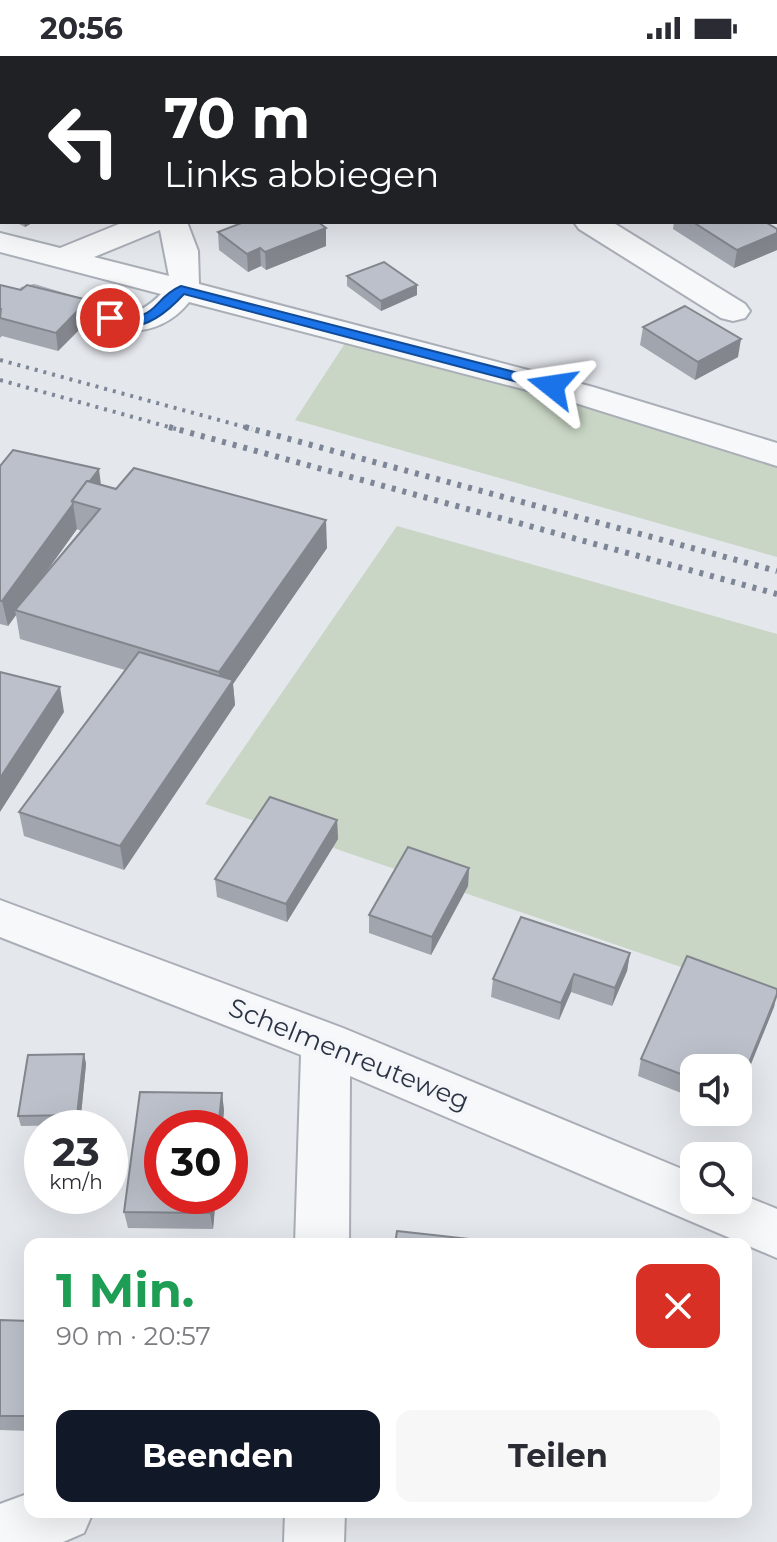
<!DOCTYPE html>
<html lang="de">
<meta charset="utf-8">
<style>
:root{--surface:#fff;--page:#f7f7f7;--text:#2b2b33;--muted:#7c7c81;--accent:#111827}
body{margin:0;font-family:Montserrat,sans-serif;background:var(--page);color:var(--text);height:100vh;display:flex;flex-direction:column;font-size:30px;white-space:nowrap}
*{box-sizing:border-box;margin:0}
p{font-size:26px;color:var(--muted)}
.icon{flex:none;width:44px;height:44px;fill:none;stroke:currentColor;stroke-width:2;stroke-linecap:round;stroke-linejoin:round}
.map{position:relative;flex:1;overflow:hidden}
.details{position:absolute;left:24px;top:1182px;width:728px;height:280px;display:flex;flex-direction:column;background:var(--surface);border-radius:16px;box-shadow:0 8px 32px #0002}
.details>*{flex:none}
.guide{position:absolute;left:0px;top:0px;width:778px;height:168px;box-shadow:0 8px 32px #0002;background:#202124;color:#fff;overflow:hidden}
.buttons{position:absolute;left:680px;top:998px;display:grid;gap:16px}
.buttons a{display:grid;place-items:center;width:72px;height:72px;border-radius:16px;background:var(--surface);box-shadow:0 8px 32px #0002;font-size:40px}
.speed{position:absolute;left:24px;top:1054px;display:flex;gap:16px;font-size:40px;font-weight:700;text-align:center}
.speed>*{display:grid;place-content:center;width:104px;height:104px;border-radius:50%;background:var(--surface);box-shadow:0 8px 32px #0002;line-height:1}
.speed small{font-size:20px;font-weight:400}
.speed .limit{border:12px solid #d22;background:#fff;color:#111}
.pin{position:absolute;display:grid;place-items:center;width:68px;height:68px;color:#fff;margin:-34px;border:4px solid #fff;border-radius:50%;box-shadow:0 2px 8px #0007}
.me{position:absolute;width:88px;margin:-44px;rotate:285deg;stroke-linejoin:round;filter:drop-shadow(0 0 6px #0008)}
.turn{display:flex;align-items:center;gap:28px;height:168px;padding:0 32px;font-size:36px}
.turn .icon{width:104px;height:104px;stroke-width:2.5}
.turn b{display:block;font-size:56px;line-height:68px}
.round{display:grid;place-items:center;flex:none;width:84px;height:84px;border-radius:16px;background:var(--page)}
.head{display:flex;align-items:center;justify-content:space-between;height:136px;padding:0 32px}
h1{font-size:48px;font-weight:700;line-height:60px;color:#1e9e55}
.action{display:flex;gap:16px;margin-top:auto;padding:16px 32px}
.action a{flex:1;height:92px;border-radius:16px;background:var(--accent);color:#fff;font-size:32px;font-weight:700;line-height:92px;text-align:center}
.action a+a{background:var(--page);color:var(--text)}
.status{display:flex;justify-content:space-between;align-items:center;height:56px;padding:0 40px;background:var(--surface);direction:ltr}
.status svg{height:22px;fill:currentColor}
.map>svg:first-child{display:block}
</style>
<div class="status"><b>20:56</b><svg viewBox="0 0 49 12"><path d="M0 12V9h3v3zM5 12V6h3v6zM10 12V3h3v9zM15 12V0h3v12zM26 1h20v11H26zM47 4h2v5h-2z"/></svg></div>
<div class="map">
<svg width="777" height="1486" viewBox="0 0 777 1486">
<rect width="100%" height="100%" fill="#e4e7ec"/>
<g fill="#c9d6c5">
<path d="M351 278 777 408V501L295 364Z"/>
<path d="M397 470 777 578V944L205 748Z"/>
</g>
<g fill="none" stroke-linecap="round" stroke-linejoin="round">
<defs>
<g id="minor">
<path d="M87 0H115L116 2H88Z"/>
<path d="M388 0H416L417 2H389Z"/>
<path d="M674 0H703L705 2H676Z"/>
<path d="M776 47 777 48V66L776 65Z"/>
<path d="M124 166H187L198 195 199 228 593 331 777 387V410L569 345 189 246C145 301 77 264 22 247L18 240 22 233 34 230 121 256C138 258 149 250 161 238L0 196V177L60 192ZM160 174 169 220 94 201Z"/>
<path d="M574 166H612L745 248 750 255 745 262 733 265 721 262 579 173Z"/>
<path d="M0 844 343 972 694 1118V1144H738V1137L777 1153V1202L350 1020 349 1188H295L301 999 0 881Z"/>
<path d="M30 1437V1456H93L84 1477 63 1486H0V1448Z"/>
<path d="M285 1456H345L344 1486H284Z"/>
</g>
</defs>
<use href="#minor" stroke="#a9aeb7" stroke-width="4"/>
<use href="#minor" fill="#f7f8fa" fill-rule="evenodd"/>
<g stroke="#7d8696" stroke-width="4" stroke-dasharray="3 6" stroke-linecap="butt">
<path d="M0 304 252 373"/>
<path d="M0 324 176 373"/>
</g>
<g stroke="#7d8696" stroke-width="6" stroke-dasharray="4 7" stroke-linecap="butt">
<path d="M169 371 777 538"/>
<path d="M245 371 777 515"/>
</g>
</g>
<g fill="#a1a5ae" fill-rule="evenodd">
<path d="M298 0H355L356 2H298Z"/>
<rect x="443" y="0" width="66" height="2"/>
<path d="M2 111V159L0 149V112Z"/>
<path d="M15 166H34L25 171Z"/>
<path d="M674 166H765L777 173V194L734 212 673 173Z"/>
<path d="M218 176 326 190 266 214 261 210 248 216 219 194Z"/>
<path d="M347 220 417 229V239L381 255 347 230Z"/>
<path d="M0 229 91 262 58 295 2 280 0 282Z"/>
<path d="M643 271 738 301 695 324 640 289Z"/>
<path d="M0 410 101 428 327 492 233 628 235 649 124 814 24 780 19 756 125 614 20 583 16 559 8 570 0 568ZM77 473 81 475 42 522Z"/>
<path d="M337 764 338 783 287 866 217 841 215 823Z"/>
<path d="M469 812 468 830 431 899 369 877V859Z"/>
<path d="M630 897 627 915 612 950 571 936 559 964 491 941 493 923Z"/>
<path d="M777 938 774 951 738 1040V1012H694V1042L638 1020 641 1003Z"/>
<path d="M84 998 86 1008 80 1069 21 1070 18 1060Z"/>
<path d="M140 1036 222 1037 224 1055 222 1072H162V1140H216L213 1173 128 1172 124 1156Z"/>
<path d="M0 1264 30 1265V1375L0 1374Z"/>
</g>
<g fill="#83868d">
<path d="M157 0H215L201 2H157Z"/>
<path d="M24 166H34L25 171Z"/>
<path d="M326 172V190L266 214 265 196Z"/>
<path d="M777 177V194L734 212 737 194Z"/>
<path d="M260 192 261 210 248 216 247 198Z"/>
<path d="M417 229V239L381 255V245Z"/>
<path d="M88 244 91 262 58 295 56 277Z"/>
<path d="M741 283 738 301 695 324 698 306Z"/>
<path d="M99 413 102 437 75 446Z"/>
<path d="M73 448 77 473 18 555 15 554 16 559 8 570 2 545Z"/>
<path d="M326 464 327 492 233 628 235 649 124 814 120 790 222 640 219 616Z"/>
<path d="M60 631 64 656 0 756V722Z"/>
<path d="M337 764 338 783 287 866 286 848Z"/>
<path d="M469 812 468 830 431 899 432 881Z"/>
<path d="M630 897 627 915 612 950 615 932Z"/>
<path d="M574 918 571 936 559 964 561 947Z"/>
<path d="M777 938 774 951 738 1040V1034Z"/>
<path d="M84 998 86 1008 80 1069 77 1059Z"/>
<path d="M222 1037 224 1055 222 1072H218Z"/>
<path d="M212 1140H216L213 1173 210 1157Z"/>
</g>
<g fill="#bbc0ca" stroke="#83868d" stroke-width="2">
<path d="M32 0H36L37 2H19Z"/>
<path d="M316 0H355L356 2H317Z"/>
<path d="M450 0H504L505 2H451Z"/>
<path d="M777 81V111H776V82Z"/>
<path d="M2 111V133L0 132V112Z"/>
<path d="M244 166H318L326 172 265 196 260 192 247 198 218 176Z"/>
<path d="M693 166H765L777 173V177L737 194Z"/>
<path d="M384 206 417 229 381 245 347 220Z"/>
<path d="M0 229 21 234 27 229 88 244 56 277 0 262 1 253H0Z"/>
<path d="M685 250 741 283 698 306 643 271Z"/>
<path d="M13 394 99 413 90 425H87L72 445 73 448 2 545H0V410Z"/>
<path d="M134 412 326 464 219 616 15 554 100 453 72 445 87 425 116 433Z"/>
<path d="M139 596 233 624 120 790 19 756Z"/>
<path d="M0 616 60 631 0 722Z"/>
<path d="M270 741 337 764 286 848 215 823Z"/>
<path d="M408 791 469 812 432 881 369 859Z"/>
<path d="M521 861 630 897 615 932 574 918 561 947 493 923Z"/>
<path d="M687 900 777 933V938L738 1034V1012H694V1023L641 1003Z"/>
<path d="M84 998 77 1059 18 1060 28 999Z"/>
<path d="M140 1036 222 1037 218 1072H162V1140H212L210 1157 124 1156Z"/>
<path d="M397 1175 515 1188H395Z"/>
<path d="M0 1264 30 1265V1360H0Z"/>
</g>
<path fill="#1a73e8" stroke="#114b97" stroke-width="2" d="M181 230 557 327 559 330 552 335 184 238C163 261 133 283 104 262L110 257C160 269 149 244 181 230Z"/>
<g text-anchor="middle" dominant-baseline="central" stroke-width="8" stroke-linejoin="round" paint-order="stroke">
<g font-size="26" fill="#2b3445" stroke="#f4f6f9">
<text transform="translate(349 998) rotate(22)">Schelmenreuteweg</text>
</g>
</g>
</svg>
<div class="buttons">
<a><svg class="icon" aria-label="sound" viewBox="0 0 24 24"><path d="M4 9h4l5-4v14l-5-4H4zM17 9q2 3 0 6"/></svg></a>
<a><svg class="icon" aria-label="search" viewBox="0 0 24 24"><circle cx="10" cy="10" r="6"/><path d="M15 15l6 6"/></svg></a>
</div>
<div class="speed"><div>23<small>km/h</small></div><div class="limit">30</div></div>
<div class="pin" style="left:110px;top:262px;background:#d93025"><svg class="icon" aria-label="arrive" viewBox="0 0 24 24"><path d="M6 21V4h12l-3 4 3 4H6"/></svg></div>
<svg class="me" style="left:552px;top:330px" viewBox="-20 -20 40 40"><path d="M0-17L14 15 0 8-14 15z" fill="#1a73e8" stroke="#fff" stroke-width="4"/></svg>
<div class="guide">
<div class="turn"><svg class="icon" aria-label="left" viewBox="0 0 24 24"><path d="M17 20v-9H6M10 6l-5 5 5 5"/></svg><div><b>70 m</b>Links abbiegen</div></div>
</div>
<section class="details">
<div class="head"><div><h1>1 Min.</h1><p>90 m · 20:57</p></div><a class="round" style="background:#d93025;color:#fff"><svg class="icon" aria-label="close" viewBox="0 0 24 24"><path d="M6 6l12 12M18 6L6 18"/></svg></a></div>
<div class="action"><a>Beenden</a><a>Teilen</a></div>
</section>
</div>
